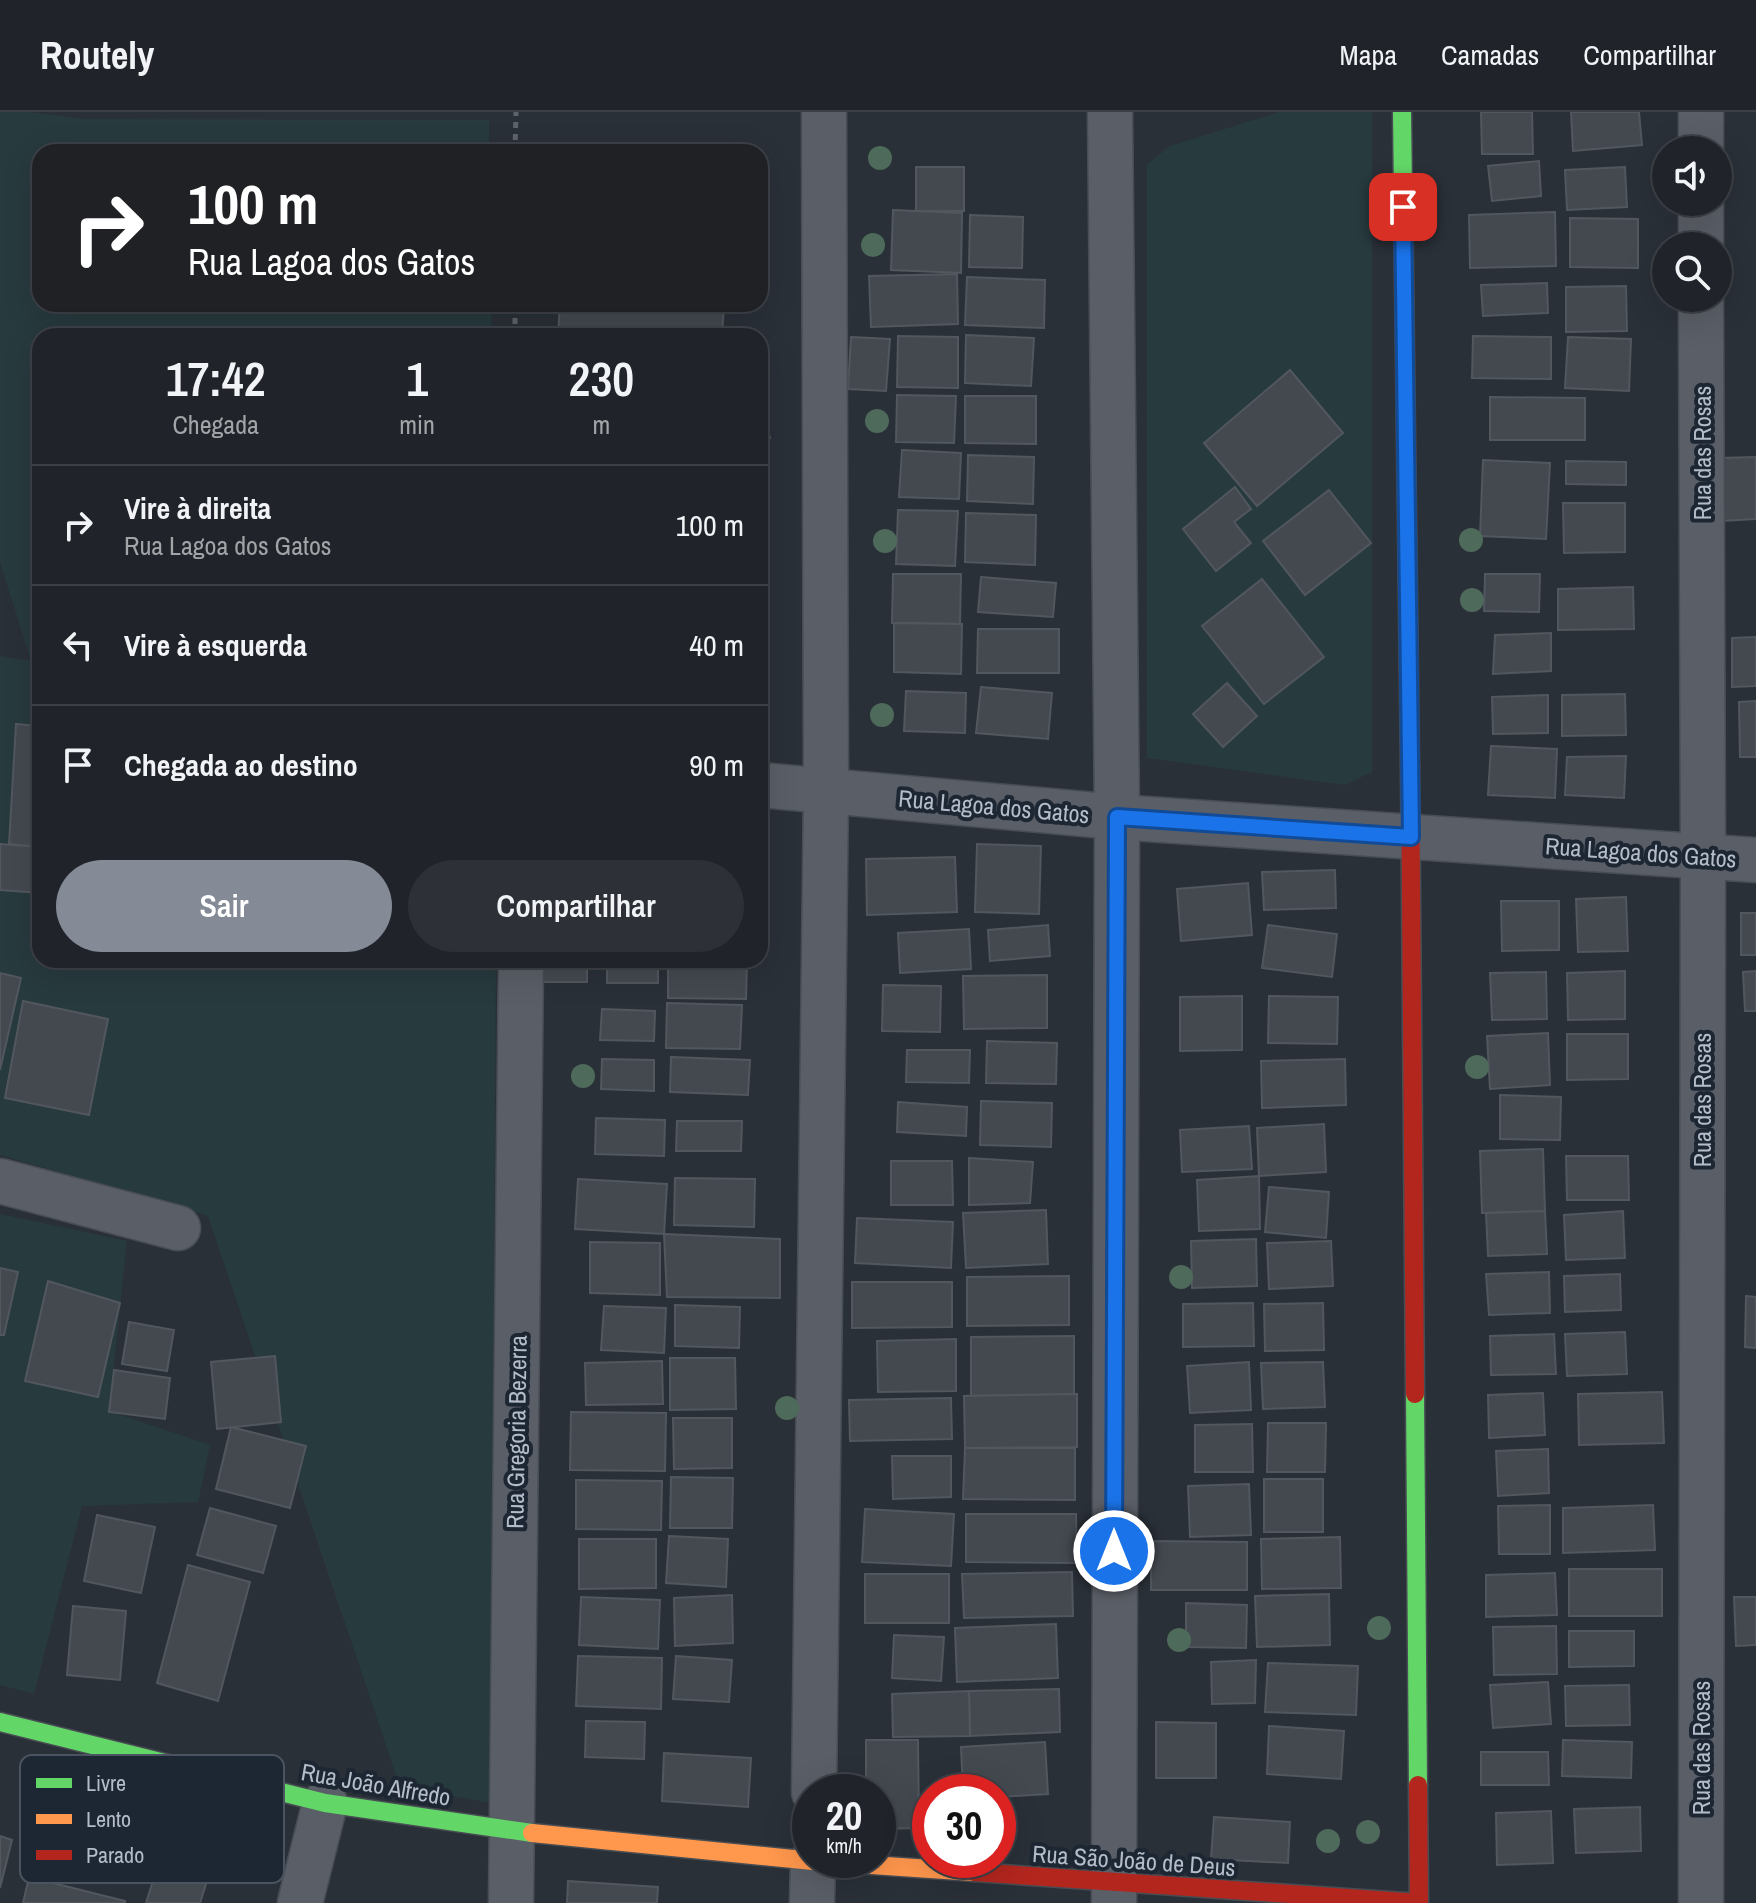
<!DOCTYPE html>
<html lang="pt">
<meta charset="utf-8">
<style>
:root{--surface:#20242a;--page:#2d3036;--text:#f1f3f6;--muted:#a2a4a8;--line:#3d4147;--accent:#848b96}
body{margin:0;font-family:"Archivo Narrow",sans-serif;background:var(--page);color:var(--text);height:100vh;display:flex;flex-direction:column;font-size:30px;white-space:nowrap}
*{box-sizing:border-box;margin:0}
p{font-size:26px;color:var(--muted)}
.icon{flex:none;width:44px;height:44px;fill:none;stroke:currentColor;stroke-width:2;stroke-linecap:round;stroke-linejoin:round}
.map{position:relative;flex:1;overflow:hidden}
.sheet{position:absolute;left:32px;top:216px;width:736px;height:640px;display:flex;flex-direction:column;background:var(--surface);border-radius:24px;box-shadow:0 8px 32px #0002,0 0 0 2px var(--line)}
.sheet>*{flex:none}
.top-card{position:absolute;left:32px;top:32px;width:736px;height:168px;border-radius:24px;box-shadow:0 8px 32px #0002,0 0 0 2px var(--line);background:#202124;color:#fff;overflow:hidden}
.controls{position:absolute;left:1652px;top:24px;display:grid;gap:16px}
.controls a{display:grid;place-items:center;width:80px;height:80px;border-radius:50%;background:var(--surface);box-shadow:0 8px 32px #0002,0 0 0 2px var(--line);font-size:40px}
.speed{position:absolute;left:792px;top:1662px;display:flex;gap:16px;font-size:40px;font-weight:700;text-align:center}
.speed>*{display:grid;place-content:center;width:104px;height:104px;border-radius:50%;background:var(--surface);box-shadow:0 8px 32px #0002,0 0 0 2px var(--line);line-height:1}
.speed small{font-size:20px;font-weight:400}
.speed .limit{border:12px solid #d22;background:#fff;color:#111}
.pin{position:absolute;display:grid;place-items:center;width:68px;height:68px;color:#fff;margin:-34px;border-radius:16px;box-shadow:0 4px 12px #0006}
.me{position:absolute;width:88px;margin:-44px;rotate:0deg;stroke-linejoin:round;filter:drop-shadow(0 0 6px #0008)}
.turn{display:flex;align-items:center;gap:28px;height:168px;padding:0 24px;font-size:36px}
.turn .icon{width:104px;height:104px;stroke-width:2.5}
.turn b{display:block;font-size:56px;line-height:68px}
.eta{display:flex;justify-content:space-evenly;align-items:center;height:136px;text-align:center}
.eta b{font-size:48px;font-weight:600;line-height:56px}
.button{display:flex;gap:16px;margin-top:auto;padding:16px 24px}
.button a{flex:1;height:92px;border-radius:48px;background:var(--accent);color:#fff;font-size:32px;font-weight:600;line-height:92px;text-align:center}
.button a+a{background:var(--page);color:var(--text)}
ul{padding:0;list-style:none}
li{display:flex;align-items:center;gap:24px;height:120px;padding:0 24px;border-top:2px solid var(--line)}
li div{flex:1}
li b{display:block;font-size:30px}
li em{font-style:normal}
header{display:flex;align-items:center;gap:48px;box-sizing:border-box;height:112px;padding:0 40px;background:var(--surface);border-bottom:2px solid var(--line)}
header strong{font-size:38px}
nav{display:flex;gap:44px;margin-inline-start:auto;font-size:28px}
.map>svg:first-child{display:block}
</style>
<header>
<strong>Routely</strong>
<nav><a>Mapa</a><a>Camadas</a><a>Compartilhar</a></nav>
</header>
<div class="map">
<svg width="1756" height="1791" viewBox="0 0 1756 1791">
<rect width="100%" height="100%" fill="#2a3038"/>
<g fill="#273a3e">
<path d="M0 0H29L83 7 489 8V40H40V192H491L492 224H40V848H496L491 1691 400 1675 208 1104 0 1043V544L31 549 0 450Z"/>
<path d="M1279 0H1372V660L1345 673 1147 646V52L1170 34Z"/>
<path d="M0 1102 127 1129 109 1299 210 1333 198 1390 82 1394 34 1582 0 1573Z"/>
</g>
<g fill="#444950" stroke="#52575f" stroke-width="2">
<path d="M1481 0H1532L1533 42H1482Z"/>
<path d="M1571 0H1639L1642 33 1573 39Z"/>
<path d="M1539 49 1541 84 1492 89 1488 54Z"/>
<rect x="916" y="55" width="48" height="44"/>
<path d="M1625 55 1627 95 1567 98 1565 58Z"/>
<path d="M893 98 962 101 961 161 891 158Z"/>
<path d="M1555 100 1556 154 1470 156 1469 103Z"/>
<path d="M970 103 1023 105 1022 156 969 155Z"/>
<path d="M1570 106 1638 107V156L1570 155Z"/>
<path d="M957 162 958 212 871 215 869 164Z"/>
<path d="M967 165 1045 168 1044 216 965 213Z"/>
<path d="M1547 171 1548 201 1483 204 1481 173Z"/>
<path d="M1626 174 1627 219 1566 220V175Z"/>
<path d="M560 192H724L722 224H558Z"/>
<path d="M966 223 1034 226 1031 274 965 271Z"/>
<path d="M898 224 958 225V276L897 275Z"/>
<path d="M1473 224 1551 225V267L1472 266Z"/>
<path d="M851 225 890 227 886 279 848 277Z"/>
<path d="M1568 225 1631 227 1629 279 1565 276Z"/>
<path d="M1290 258 1343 321 1257 394 1204 331Z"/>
<path d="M897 283 956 284 954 331 896 330Z"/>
<path d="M965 284H1036V332L965 331Z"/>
<path d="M1490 285 1585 286V328H1490Z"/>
<path d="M760 299H762L770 326 760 329Z"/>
<path d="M902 338 961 341 959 387 899 385Z"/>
<path d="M968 343 1034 345 1033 392 967 389Z"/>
<path d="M1756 345V407L1722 409 1719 346Z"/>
<path d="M1483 348 1550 351 1546 427 1480 424Z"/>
<path d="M1566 349 1626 350V373L1566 372Z"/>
<path d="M1235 375 1251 397 1234 410 1251 431 1216 459 1183 417Z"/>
<path d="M1329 378 1371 431 1305 483 1263 429Z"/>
<path d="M1563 391H1625V440L1564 441Z"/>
<path d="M898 398 958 399 955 454 896 452Z"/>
<path d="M966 401 1036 403 1035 453 965 450Z"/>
<path d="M893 462H961L960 512 892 511Z"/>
<path d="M1485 462H1540L1539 500 1484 499Z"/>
<path d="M981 465 1056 471 1053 505 978 500Z"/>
<path d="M1262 467 1324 545 1264 592 1202 514Z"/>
<path d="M1633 475 1634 517 1558 518V477Z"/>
<path d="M894 511 962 512 961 562 894 560Z"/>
<path d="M978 517H1059V561H977Z"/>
<path d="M1551 521V559L1493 562 1495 523Z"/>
<path d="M1756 525V574L1732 575V526Z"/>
<path d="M1227 571 1257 604 1223 635 1193 602Z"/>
<path d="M981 575 1052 581 1048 627 976 621Z"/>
<path d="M906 579 966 581 965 621 904 619Z"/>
<path d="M1625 582 1626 623 1562 624V583Z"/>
<path d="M1548 583V621L1493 622 1492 585Z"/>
<path d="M1756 589V645H1740L1739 590Z"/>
<path d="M16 612 40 614V735L9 732Z"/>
<path d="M1491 634 1557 637 1555 686 1488 683Z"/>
<path d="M1626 644 1624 686 1565 683 1567 645Z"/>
<path d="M0 732 40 735 39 781 0 778Z"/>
<path d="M977 732 1041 734 1039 802 975 800Z"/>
<path d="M955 745 957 800 867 803 866 747Z"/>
<path d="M1335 758 1336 796 1264 798 1262 760Z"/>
<path d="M1248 771 1252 823 1181 829 1177 777Z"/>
<path d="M1626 785 1628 839 1578 840 1576 787Z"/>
<path d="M1501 789H1559V838L1502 839Z"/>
<rect x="1741" y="801" width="15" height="42"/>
<path d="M1048 813 1050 844 990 849 988 818Z"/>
<path d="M1268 813 1337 822 1332 865 1262 856Z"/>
<path d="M969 817 971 857 900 861 898 821Z"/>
<path d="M540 848H587V870H539Z"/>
<rect x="607" y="848" width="51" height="23"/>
<path d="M668 848H747L746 887 668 886Z"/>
<path d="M1625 859V907L1568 908 1567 861Z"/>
<path d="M1756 859V899H1745L1743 860Z"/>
<path d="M1546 860 1547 907 1492 908 1490 861Z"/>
<path d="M0 861 21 866 0 958Z"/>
<path d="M1047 863V916L964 917 963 864Z"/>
<path d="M883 873 941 874 940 920 882 919Z"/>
<path d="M1242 884V938L1180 939V885Z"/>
<path d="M1269 884 1338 885 1337 932 1268 931Z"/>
<path d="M23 889 108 907 89 1003 5 986Z"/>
<path d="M667 891 742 893 740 937 666 936Z"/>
<path d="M602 897 655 899 654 929 600 928Z"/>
<path d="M1548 921 1550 973 1490 977 1487 924Z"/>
<path d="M1567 922H1628V967L1567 968Z"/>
<path d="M987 929 1057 931 1056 972 986 971Z"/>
<path d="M907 938H970L969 971 906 970Z"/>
<path d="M671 945 750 948 748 983 670 980Z"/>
<path d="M602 947 654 948V979L601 977Z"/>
<path d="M1345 947 1346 993 1262 996 1261 949Z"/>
<path d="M1500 983 1561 985 1560 1028 1500 1027Z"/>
<path d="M981 989 1052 991 1051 1035 980 1033Z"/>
<path d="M898 990 967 995 966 1024 897 1020Z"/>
<path d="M596 1006 665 1008 664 1044 595 1042Z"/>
<path d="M677 1009H742L741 1039H676Z"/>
<path d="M1324 1012 1326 1060 1259 1064 1257 1016Z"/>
<path d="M1249 1014 1252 1057 1182 1060 1180 1018Z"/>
<path d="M1543 1037 1545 1099 1482 1101 1480 1039Z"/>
<path d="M1566 1044H1628L1629 1088H1567Z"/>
<path d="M969 1046 1033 1050 1030 1091 969 1093Z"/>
<path d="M891 1049H952L953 1093H891Z"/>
<path d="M1259 1064 1260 1117 1199 1119 1197 1068Z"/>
<path d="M675 1066 755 1067 754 1115 674 1113Z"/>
<path d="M578 1067 667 1072 664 1122 575 1117Z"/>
<path d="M1269 1075 1329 1080 1326 1126 1265 1120Z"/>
<path d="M1046 1098 1048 1152 966 1156 963 1101Z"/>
<path d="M1545 1099 1547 1142 1488 1144 1486 1101Z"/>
<path d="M1623 1099 1625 1146 1566 1148 1564 1103Z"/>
<path d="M857 1106 953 1110 951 1156 855 1151Z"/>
<path d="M664 1122 780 1127V1186L667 1185Z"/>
<path d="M1256 1127 1257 1174 1192 1176 1191 1129Z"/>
<path d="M1331 1129 1333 1174 1269 1177 1267 1131Z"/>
<path d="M590 1130 660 1131V1183L590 1181Z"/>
<path d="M0 1156 18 1160 4 1223H0Z"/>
<path d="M1549 1160 1550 1201 1489 1203 1486 1162Z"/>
<path d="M1620 1162 1621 1198 1565 1200 1564 1164Z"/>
<path d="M1069 1164V1213L967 1214V1165Z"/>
<path d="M48 1169 120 1191 98 1285 25 1269Z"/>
<path d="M852 1170H952V1215L852 1216Z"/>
<path d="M1746 1184 1756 1185V1236L1745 1235Z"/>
<path d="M1253 1191 1254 1234 1183 1235V1192Z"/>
<path d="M1323 1191 1324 1238 1265 1239 1264 1192Z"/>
<path d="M675 1193 740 1195 739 1236 675 1234Z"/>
<path d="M604 1194 666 1196 664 1241 601 1238Z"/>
<path d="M129 1210 174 1218 167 1259 122 1252Z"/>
<path d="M1625 1220 1627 1262 1567 1264 1565 1222Z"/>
<path d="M1554 1222 1556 1262 1491 1263 1490 1224Z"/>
<path d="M1074 1224V1282L971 1284V1225Z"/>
<path d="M956 1227V1279L878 1280 877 1229Z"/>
<path d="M275 1244 281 1310 217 1317 211 1250Z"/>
<path d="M670 1246H735L736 1297 670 1298Z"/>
<path d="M662 1249 663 1292 586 1293 585 1251Z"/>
<path d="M1249 1250 1251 1298 1190 1301 1187 1254Z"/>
<path d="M1323 1250 1325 1295 1263 1297 1261 1251Z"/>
<path d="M114 1258 170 1266 165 1307 109 1300Z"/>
<path d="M1662 1280 1664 1331 1579 1333 1578 1282Z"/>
<path d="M1543 1281 1545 1323 1489 1326 1488 1283Z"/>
<path d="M1077 1282V1335L965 1336 964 1284Z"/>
<path d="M951 1286 952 1327 850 1329 849 1288Z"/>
<path d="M571 1300 666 1301 665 1359 570 1358Z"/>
<path d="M673 1306H732V1356L674 1357Z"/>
<path d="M1268 1311H1326L1325 1360H1267Z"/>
<path d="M1252 1312 1253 1360H1195V1313Z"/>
<path d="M231 1315 306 1334 290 1396 216 1377Z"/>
<path d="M965 1336H1075V1388L963 1387Z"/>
<path d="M1548 1337 1549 1381 1498 1384 1496 1339Z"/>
<path d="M892 1344H951V1385L893 1387Z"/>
<path d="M671 1365 733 1366 732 1416H670Z"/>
<rect x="1264" y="1367" width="59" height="53"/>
<path d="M576 1368 662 1369 661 1418 576 1417Z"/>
<path d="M1249 1372 1251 1423 1190 1425 1188 1374Z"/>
<path d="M1550 1393V1442H1499L1498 1394Z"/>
<path d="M1653 1393 1655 1438 1563 1441V1396Z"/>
<path d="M210 1396 276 1414 263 1461 197 1443Z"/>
<path d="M865 1397 954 1402 951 1454 862 1450Z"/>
<path d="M966 1402H1076L1077 1451 966 1450Z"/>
<path d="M97 1403 155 1415 141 1481 84 1469Z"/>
<path d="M669 1424 728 1427 726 1475 666 1471Z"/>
<path d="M1340 1425 1341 1476 1262 1477 1261 1427Z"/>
<path d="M579 1427H656V1476L579 1477Z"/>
<path d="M1151 1429 1247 1430V1478H1151Z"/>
<path d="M188 1453 250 1470 218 1589 157 1571Z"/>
<rect x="1569" y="1457" width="93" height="47"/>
<path d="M1072 1460 1073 1504 964 1506 962 1462Z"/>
<path d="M1555 1461 1557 1503 1486 1505V1463Z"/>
<rect x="865" y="1462" width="84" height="49"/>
<path d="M1329 1482 1330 1533 1257 1535 1255 1484Z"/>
<path d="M732 1483 733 1531 675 1534 674 1486Z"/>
<path d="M581 1485 660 1488 658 1537 579 1533Z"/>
<path d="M1734 1485H1756V1533L1736 1534Z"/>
<path d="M1186 1491 1247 1493 1246 1536 1186 1535Z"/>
<path d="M73 1494 126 1499 120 1568 67 1563Z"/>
<path d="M1056 1512 1058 1566 957 1570 955 1516Z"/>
<path d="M1556 1514 1557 1562 1494 1563 1493 1515Z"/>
<path d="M1569 1519H1634V1554L1569 1555Z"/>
<path d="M894 1523 944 1525 941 1569 892 1566Z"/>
<path d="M578 1544 662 1546 661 1597 576 1594Z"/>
<path d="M676 1544 732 1548 729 1590 673 1587Z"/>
<path d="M1256 1548 1255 1591 1212 1592 1211 1550Z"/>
<path d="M1268 1551 1358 1554 1356 1603 1265 1600Z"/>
<path d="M1548 1570 1551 1612 1493 1616 1490 1573Z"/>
<path d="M1629 1573 1630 1613 1566 1614 1565 1574Z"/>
<path d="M1059 1577 1060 1620 970 1624 969 1579Z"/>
<path d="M969 1579 970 1624 893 1625 892 1582Z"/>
<path d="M586 1609 645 1610 644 1647 585 1645Z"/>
<path d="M1156 1610 1216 1611V1666H1156Z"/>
<path d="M1269 1614 1344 1619 1341 1667 1267 1662Z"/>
<path d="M866 1628H918L919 1716 878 1717V1680H866Z"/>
<path d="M1563 1628 1632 1630 1631 1666 1562 1664Z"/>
<path d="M1045 1630 1048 1682 998 1685V1680H963L961 1635Z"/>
<path d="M1481 1640H1548L1549 1673H1481Z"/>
<path d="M664 1641 751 1646 748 1695 662 1689Z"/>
<path d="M1640 1695 1641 1739 1576 1741 1574 1697Z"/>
<path d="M1551 1699 1553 1751 1497 1753 1496 1701Z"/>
<path d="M1214 1705 1290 1710 1288 1751 1211 1747Z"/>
<path d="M0 1724 12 1728 0 1776Z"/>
<path d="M164 1734 213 1750 200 1791H146Z"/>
<path d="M29 1765 125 1789V1791H23Z"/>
<path d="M568 1769 658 1775 657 1791H567Z"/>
</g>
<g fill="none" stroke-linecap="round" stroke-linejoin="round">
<defs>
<g id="street">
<path d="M1110 0 1117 705 1114 1791"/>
<path d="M1701 0V38"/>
<path d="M1701 90V134"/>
<path d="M760 673 1117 705 1756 748"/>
<path d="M0 1069 178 1116"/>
<path d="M814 1680 826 678 824 0"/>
<path d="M300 1791 325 1691"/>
<path d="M511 1791 521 848"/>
<path d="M812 1791 813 1748"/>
<path d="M1701 1791 1703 745 1701 186"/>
</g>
<g id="fast">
<path d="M1402 0 1410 654"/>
<path d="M1415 1282 1418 1673"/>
<path d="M0 1610 325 1691 532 1721"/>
</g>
<path id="slow" d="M532 1721 813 1749 974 1760"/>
<g id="jam">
<path d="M1410 654 1415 1282"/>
<path d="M974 1760 1419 1791 1418 1673"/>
</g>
</defs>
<use href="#street" stroke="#484c53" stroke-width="47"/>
<use href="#fast" stroke="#484c53" stroke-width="21"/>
<use href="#slow" stroke="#484c53" stroke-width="21"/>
<use href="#jam" stroke="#484c53" stroke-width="21"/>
<g stroke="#5d636a" stroke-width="5" stroke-dasharray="6 6" stroke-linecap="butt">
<path d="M515 40 516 0"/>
<path d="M515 224V192"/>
</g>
<use href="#street" stroke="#5a5e66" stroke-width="44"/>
<use href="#fast" stroke="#63d668" stroke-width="18"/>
<use href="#slow" stroke="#ff974d" stroke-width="18"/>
<use href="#jam" stroke="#b3261e" stroke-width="18"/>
</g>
<g fill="#4e6a5a">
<circle cx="880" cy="46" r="12"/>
<circle cx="873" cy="133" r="12"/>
<circle cx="877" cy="309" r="12"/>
<circle cx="1471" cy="428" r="12"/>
<circle cx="885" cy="429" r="12"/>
<circle cx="1472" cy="488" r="12"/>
<circle cx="882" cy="603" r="12"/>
<circle cx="1477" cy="955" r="12"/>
<circle cx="583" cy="964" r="12"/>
<circle cx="1181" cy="1165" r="12"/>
<circle cx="787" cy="1296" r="12"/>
<circle cx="1379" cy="1516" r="12"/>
<circle cx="1179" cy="1528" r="12"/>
<circle cx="1368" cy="1720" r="12"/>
<circle cx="1328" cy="1729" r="12"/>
</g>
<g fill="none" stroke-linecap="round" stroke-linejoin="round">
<defs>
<path id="route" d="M1114 1439 1117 705 1411 725 1403 95"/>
</defs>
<use href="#route" stroke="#114b97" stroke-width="20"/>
<use href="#route" stroke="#1a73e8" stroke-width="14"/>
</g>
<g text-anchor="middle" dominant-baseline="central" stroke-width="8" stroke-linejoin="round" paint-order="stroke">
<g font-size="24" fill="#b4bcc9" stroke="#1d2633">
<text transform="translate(1702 341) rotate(-90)">Rua das Rosas</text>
<text transform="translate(994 694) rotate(5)">Rua Lagoa dos Gatos</text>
<text transform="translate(1641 740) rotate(4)">Rua Lagoa dos Gatos</text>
<text transform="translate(1702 988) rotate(-90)">Rua das Rosas</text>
<text transform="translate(516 1320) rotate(-89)">Rua Gregoria Bezerra</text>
<text transform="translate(1701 1636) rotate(-90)">Rua das Rosas</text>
<text transform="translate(376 1672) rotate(10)">Rua João Alfredo</text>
<text transform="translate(1134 1748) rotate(4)">Rua São João de Deus</text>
</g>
</g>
<rect x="20" y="1643" width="264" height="128" rx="12" fill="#1d2633" stroke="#4a5360" stroke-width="2"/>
<rect x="36" y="1666" width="36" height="10" fill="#63d668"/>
<rect x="36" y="1702" width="36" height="10" fill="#ff974d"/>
<rect x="36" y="1738" width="36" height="10" fill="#b3261e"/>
<g font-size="22" fill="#b4bcc9">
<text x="86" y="1679">Livre</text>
<text x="86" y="1715">Lento</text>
<text x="86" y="1751">Parado</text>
</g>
</svg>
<div class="controls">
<a><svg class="icon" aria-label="sound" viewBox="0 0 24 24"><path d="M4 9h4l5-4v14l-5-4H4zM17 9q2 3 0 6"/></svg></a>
<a><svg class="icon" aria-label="search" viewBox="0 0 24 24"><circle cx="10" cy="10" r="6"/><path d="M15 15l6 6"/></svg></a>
</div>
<div class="speed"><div>20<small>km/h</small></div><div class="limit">30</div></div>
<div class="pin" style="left:1403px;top:95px;background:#d93025"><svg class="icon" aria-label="arrive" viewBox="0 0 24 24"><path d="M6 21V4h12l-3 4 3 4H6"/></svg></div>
<svg class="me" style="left:1114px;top:1439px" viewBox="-20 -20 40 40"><circle r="17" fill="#1a73e8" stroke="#fff" stroke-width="3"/><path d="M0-11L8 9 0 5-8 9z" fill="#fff"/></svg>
<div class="top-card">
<div class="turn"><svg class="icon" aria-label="right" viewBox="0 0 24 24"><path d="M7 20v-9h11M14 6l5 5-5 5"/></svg><div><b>100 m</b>Rua Lagoa dos Gatos</div></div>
</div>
<section class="sheet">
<div class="eta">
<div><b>17:42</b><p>Chegada</p></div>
<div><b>1</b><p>min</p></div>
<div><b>230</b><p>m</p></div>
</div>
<ul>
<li><svg class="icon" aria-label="right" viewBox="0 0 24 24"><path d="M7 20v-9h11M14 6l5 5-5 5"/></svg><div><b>Vire à direita</b><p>Rua Lagoa dos Gatos</p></div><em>100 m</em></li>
<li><svg class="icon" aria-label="left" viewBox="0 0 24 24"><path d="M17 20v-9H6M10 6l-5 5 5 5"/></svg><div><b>Vire à esquerda</b></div><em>40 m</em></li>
<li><svg class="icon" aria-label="arrive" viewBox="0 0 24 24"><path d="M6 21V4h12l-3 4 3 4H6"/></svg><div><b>Chegada ao destino</b></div><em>90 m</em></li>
</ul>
<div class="button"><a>Sair</a><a>Compartilhar</a></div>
</section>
</div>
